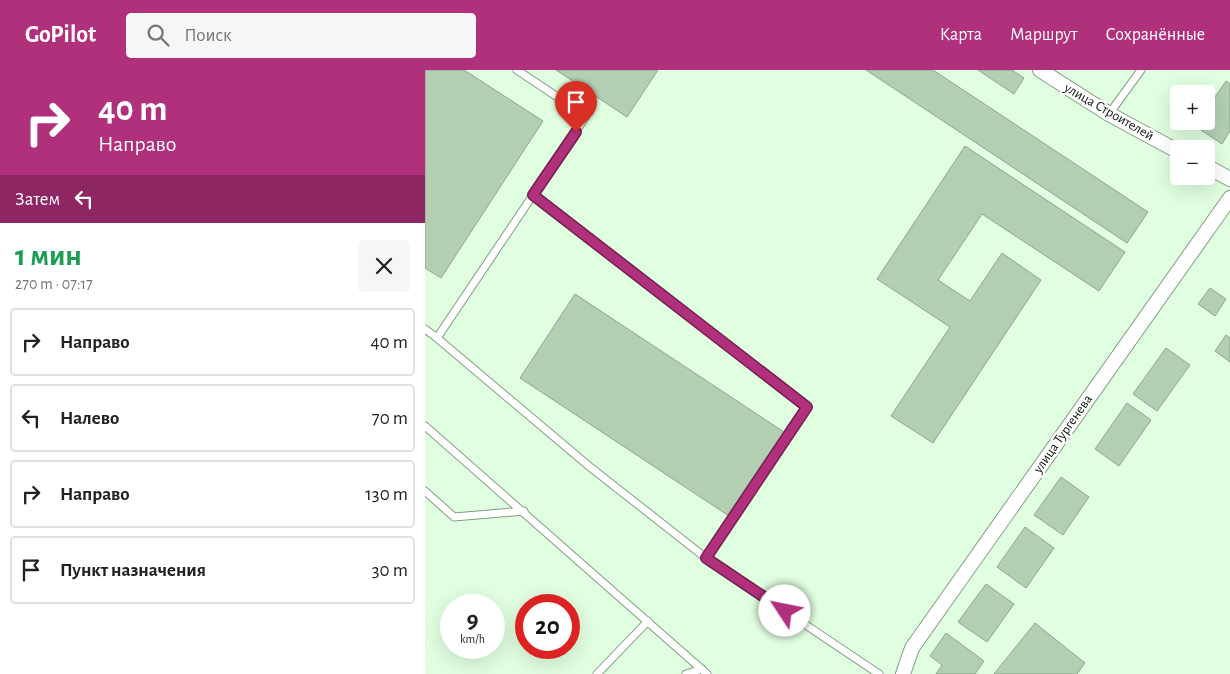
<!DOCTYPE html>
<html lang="ru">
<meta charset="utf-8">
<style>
:root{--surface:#fff;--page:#f6f6f6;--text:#222;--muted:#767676;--line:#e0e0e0;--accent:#b1307c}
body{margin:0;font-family:"Alegreya Sans",sans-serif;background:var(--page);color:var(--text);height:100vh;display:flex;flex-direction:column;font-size:19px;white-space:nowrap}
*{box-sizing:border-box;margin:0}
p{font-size:16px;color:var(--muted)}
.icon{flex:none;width:28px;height:28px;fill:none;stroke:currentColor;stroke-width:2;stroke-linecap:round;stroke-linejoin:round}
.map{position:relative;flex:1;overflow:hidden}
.side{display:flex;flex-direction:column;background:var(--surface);width:425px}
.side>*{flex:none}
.hud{background:#b1307c;color:#fff;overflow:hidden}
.controls{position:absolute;left:745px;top:15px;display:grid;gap:10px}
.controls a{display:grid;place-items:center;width:45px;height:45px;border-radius:5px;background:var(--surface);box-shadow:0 5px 20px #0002;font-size:25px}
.speed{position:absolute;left:15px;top:524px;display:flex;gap:10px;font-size:25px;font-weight:700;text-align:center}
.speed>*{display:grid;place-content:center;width:65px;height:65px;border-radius:50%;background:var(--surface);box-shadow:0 5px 20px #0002;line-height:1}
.speed small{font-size:12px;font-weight:400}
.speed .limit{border:8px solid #d22;background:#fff;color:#111}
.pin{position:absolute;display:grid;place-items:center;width:42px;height:42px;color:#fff;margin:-51px -21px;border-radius:50% 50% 50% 0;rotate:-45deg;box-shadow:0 0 5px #0007}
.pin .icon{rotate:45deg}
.me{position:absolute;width:55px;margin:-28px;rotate:304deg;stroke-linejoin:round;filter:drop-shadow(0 0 4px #0008)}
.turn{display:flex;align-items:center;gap:18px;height:105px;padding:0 15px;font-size:22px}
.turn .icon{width:65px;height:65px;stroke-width:2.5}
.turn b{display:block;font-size:35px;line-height:42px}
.then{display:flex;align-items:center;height:48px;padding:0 15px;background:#0003;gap:10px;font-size:19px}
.round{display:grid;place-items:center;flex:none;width:52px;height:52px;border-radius:5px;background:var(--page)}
.summary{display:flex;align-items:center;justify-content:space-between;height:85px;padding:0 15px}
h1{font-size:30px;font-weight:700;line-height:38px;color:#1e9e55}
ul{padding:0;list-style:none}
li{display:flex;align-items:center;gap:15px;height:68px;margin:0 10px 8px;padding:0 5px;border:2px solid var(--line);border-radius:5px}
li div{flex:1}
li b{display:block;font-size:19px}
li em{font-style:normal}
header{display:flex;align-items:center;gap:30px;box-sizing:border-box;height:70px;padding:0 25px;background:var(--accent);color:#fff}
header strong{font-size:24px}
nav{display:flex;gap:28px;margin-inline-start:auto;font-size:18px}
.search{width:350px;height:45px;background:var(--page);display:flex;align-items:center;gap:12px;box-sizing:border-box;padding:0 18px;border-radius:5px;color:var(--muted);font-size:19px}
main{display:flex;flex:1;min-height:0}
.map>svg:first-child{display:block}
</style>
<header>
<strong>GoPilot</strong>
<div class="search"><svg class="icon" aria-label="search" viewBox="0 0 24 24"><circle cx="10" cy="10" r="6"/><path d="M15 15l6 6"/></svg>Поиск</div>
<nav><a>Карта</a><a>Маршрут</a><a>Сохранённые</a></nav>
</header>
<main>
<section class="side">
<div class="hud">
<div class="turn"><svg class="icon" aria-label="right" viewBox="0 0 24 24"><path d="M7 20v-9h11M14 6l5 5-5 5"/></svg><div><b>40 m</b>Направо</div></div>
<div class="then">Затем<svg class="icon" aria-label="left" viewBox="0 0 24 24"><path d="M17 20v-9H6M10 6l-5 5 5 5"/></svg></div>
</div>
<div class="summary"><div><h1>1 мин</h1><p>270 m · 07:17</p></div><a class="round"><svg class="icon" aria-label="close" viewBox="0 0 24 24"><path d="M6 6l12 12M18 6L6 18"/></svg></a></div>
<ul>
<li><svg class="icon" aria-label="right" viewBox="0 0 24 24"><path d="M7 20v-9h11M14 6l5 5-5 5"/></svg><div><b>Направо</b></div><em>40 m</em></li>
<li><svg class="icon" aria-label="left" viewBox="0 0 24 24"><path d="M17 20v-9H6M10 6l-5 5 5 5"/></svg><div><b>Налево</b></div><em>70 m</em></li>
<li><svg class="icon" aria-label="right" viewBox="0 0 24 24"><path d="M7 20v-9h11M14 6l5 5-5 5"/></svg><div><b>Направо</b></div><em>130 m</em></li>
<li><svg class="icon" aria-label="arrive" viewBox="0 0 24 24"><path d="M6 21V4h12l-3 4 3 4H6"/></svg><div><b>Пункт назначения</b></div><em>30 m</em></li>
</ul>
</section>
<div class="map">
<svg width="805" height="604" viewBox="0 0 805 604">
<rect width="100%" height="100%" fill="#e0fee0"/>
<g fill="#b2cfb3" stroke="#8ba78c">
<path d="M0 0H39L118 51 16 208 0 198Z"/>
<path d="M131 0H233L202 47Z"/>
<path d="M441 0H508L723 142 702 173Z"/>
<path d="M553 0H587L599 8 589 24Z"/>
<path d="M801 11 805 14V61L797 74 770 56 774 51H781V40Z"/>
<path d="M540 76 700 182 674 221 557 144 513 210 545 231 577 183 616 210 508 373 466 346 525 257 452 209Z"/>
<path d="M785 218 801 229 790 246 773 234Z"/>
<path d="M150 224 359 362 304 446 95 308Z"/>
<path d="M801 265 805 268V292L790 281Z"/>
<path d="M741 278 765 295 732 341 708 324Z"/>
<path d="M702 333 726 350 694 396 670 379Z"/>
<path d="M636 407 664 427 638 465 609 445Z"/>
<path d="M600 457 629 478 601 518 572 497Z"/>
<path d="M561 514 589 534 562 572 533 552Z"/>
<path d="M610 553 660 593 652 604H569Z"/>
<path d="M521 563 559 591 550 604H511L517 595 505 586Z"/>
</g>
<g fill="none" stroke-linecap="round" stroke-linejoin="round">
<defs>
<g id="lane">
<path d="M92 0 161 46 12 268 165 397 281 488 454 604"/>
<path d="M684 44 716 0"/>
<path d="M108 125 382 337 281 488"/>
<path d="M0 259 12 268"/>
<path d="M0 356 282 604"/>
<path d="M0 421 29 447 99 441"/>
<path d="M172 604 223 551"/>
<path d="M261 604 277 599"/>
</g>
<g id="street">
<path d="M615 0 684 44 754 82"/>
<path d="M781 96 805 109"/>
<path d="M478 604 487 578 805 128"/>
</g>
</defs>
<use href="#lane" stroke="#829d82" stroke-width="9"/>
<use href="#street" stroke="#829d82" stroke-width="16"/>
<use href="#lane" stroke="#fff" stroke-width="7"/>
<use href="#street" stroke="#fff" stroke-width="14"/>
</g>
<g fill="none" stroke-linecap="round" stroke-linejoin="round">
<defs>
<path id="route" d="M151 62 108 125 382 337 281 488 360 541"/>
</defs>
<use href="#route" stroke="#731f51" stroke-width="12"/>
<use href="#route" stroke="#b1307c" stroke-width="9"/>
</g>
<g text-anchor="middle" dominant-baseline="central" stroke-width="4.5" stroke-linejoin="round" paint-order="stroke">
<g font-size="14" fill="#0e180e" stroke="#fff">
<text transform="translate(684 42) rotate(30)">улица Строителей</text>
<text transform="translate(638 364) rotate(-55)">улица Тургенева</text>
</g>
</g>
</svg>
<div class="controls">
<a>+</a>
<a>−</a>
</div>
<div class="speed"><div>9<small>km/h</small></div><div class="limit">20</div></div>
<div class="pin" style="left:151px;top:62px;background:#d93025"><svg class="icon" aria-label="arrive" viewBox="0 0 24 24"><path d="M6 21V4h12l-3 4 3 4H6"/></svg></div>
<svg class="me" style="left:360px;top:541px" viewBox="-20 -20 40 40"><circle r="19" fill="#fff"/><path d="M0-13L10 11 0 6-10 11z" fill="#b1307c"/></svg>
</div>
</main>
